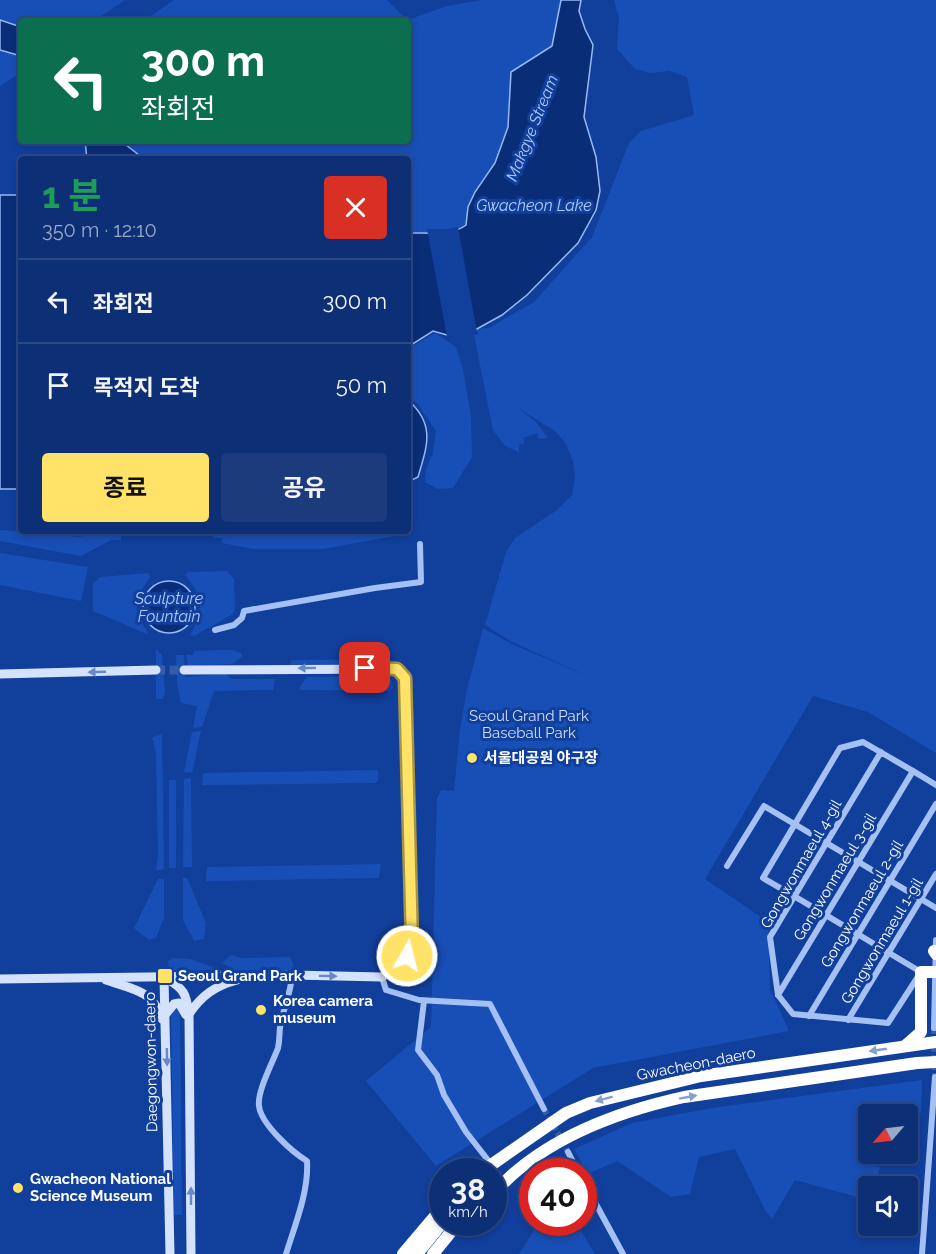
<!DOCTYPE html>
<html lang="ko">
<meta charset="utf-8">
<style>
:root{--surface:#0d2f75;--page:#1b3b7d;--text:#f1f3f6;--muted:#9aa9c5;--line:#2d4a87;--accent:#ffe369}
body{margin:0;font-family:Raleway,"Noto Sans KR",sans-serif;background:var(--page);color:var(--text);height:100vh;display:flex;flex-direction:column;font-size:22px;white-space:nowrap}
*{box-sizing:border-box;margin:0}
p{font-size:20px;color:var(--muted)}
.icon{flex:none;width:33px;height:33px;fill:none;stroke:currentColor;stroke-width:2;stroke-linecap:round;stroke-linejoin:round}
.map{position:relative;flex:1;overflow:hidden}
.panel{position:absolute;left:18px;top:156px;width:393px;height:378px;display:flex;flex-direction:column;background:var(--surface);border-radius:6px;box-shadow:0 3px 9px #0003,0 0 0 2px var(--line)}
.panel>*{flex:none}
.hud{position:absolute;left:18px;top:18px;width:393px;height:126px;border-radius:6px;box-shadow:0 3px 9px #0003,0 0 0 2px var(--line);background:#0b6e4f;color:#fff;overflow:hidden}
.needle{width:39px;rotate:242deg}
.buttons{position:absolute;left:858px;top:1104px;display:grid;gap:12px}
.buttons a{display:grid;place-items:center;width:60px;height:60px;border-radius:6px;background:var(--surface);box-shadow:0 3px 9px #0003,0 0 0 2px var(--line);font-size:30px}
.speed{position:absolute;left:429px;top:1158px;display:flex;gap:12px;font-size:30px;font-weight:700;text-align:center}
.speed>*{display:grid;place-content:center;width:78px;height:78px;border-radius:50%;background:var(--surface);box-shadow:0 3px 9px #0003,0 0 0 2px var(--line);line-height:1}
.speed small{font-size:15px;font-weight:400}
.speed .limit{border:9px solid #d22;background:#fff;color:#111}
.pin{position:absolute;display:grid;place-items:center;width:51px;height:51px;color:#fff;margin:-26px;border-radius:12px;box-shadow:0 3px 9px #0006}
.me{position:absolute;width:66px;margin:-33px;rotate:8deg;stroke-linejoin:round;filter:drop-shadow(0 0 4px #0008)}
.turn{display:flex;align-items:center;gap:21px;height:126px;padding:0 24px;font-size:27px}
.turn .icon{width:78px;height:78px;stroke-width:2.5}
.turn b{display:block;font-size:42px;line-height:51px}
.round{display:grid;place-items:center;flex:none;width:63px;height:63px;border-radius:6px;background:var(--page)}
.overview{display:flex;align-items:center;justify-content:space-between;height:102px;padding:0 24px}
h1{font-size:36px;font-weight:700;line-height:45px;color:#1e9e55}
.cta{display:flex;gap:12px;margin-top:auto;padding:12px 24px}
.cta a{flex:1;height:69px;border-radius:6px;background:var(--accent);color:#111;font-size:24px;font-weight:700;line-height:69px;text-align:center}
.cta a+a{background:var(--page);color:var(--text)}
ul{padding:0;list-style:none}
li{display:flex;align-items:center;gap:18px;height:84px;padding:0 24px;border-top:2px solid var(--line)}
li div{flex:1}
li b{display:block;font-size:22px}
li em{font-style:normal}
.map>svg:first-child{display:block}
</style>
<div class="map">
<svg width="936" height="1254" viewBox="0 0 936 1254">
<rect width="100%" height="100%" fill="#113f9c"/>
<g fill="#184fb6">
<path d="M0 0H125L94 21H21V72L0 86Z"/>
<path d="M174 0H387L407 20 447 6 481 0H561L552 46 511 72 508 127 495 163 475 192 468 207 466 225C451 237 426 232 408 233V159H144L122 141H408V21H144Z"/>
<path d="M614 0H936V753L868 712 813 696 705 879 768 922 770 989 789 1031 593 1068 436 1166 366 1081 431 1027 437 799 441 790 454 791 460 730 466 693 483 628 512 644 594 679 512 642 485 625 506 552 515 538 557 510 572 495 575 476 573 461 566 444 555 431 518 408 536 422 548 438 539 439 537 433 523 438 525 443 519 445V452L505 446 493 430 474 335 478 334 476 329 489 328 534 302 592 237 629 143 641 131 694 115 687 77 669 71 650 73 635 69 617 49 619 18Z"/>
<path d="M435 333 456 347 463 369 471 416 472 457 453 488 438 489 425 482 426 469 433 453 436 431 417 403 408 397V349Z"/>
<path d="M0 530 80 537 95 531H121V540H111L81 556 0 541Z"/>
<path d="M213 531H272L285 534 402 531 406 534 323 549H253L222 543V538H213Z"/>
<path d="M0 553 88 567 81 601 0 585Z"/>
<path d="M227 571 234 579 235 608 233 614 194 636 190 635C204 613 203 595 185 575L188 572Z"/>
<path d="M148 573 150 577 137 597V615L148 633 147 634 93 611V584L100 577Z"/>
<path d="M156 649 162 655 165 692 163 699H156Z"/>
<path d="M218 650H233L242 654V657L232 664 188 666 186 655H193L194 651Z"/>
<path d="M176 655H184L185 677 225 674 232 679H275L273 690 214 691 202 727 193 728 197 706 181 703 177 684Z"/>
<path d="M387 659 385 664 289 666 292 660Z"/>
<path d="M379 676 392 680 393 688 390 691 301 690 299 688 307 677Z"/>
<path d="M201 731 192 773 184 772 192 732Z"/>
<path d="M162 734 164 869 156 871 158 855 156 755 152 737Z"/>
<path d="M378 770V780L376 783 202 785 203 774 205 773Z"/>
<path d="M191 778 192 867H183L184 779Z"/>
<rect x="169" y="780" width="7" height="88"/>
<path d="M381 864 379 878 206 881 207 867Z"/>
<path d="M183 878H187L206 923 204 939 194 941 183 920Z"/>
<path d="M158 879H164V918L156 938 149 940 134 928Z"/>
<path d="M231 955 241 958 290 957 294 966 293 971 235 970 222 963Z"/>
<path d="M173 958 190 959 223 971 169 970 168 961Z"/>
<path d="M174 1009H178L180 1014 182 1215H174L171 1012Z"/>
<path d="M922 1080 921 1113 868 1114V1154H873L871 1166 880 1167 875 1186H868V1200L795 1180 772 1219 766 1212 735 1149 699 1157 690 1194 671 1197 617 1161 588 1174 574 1149 632 1123 712 1108Z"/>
<path d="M532 1218V1222L576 1223 595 1254H519L533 1232 530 1220Z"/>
</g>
<g fill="#0a2d78" stroke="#97baf8" stroke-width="1.5">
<path d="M561 0H581L579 11 585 29 593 45 584 117 596 157 600 191 596 210 578 243 527 295 502 315 475 330 447 335 433 331 408 347V233C426 232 451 237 466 225L468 207 475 192 495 163 508 127 511 72 552 46Z"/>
<path d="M0 20 21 27V56L0 50Z"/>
<path d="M85 141H121L144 159H87Z"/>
<rect x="0" y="195" width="21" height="294"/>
<path d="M408 400C436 425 427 446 418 477L408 482Z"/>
<circle cx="169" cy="607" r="26"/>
</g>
<path fill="#113f9c" d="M458 227 477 332 447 337 427 229H448Z"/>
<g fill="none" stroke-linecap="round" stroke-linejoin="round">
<g stroke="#355cab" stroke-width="6" stroke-dasharray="6 3" stroke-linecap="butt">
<path d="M934 1028 935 1077"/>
<path d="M544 1109 568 1152"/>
</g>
<path stroke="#355cab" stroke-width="9" stroke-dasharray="9 4.5" stroke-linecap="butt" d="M156 670H184"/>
<g stroke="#a5c1f4" stroke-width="6">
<path d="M215 630 234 625 242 618 244 611 375 588 421 582 420 544"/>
<path d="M881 752 770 937 778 995 793 1014 888 1023 921 972C868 941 816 908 763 878L840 748 863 742C887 756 912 770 936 785"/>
<path d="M727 866 764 806 936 908"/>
<path d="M382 977 386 990 419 1000 490 1004 544 1109"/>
<path d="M778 995 913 771"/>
<path d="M424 1001 418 1050 437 1075 444 1095 466 1132 491 1164"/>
<path d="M809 1016 936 804"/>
<path d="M848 1020 936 874"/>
<path d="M934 1028 936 940"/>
<path d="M568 1152 578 1172"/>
<path d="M584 1182 623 1254"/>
<path d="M286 1254C295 1225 309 1191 307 1161 292 1152 261 1124 259 1106 257 1091 273 1062 278 1048 280 1039 279 1030 281 1021 285 1005 291 992 292 975"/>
<path d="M922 1254 935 1077"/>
</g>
<g stroke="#d5e2fd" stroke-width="9">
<path d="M0 674 156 670"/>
<path d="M164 977 170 1254"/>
<path d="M166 978C184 989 186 993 189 1014L191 1254"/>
<path d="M0 979 292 975 382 977 407 956 412 943 405 678 397 669 184 670"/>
<path d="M106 980C132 989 153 990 162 1019"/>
<path d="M189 1014C202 995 215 986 237 980"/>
<path d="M165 1015 174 1004 179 1003 186 1015"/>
</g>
<g stroke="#fff" stroke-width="12">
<path d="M934 951 936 954"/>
<path d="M905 1046 921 1032V972H934"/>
<path d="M481 1172 566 1113 590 1103 701 1076 936 1042"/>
<path d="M494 1193C542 1139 616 1112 684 1097L917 1063 936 1062"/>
<path d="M403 1254 442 1208"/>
<path d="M417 1254 443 1222"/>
<path d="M433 1254 459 1222"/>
</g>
</g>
<defs><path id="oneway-solid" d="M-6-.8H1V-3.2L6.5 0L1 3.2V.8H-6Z" transform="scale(1.5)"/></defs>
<g fill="#6988c8">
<use href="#oneway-solid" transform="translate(307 668) rotate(179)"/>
<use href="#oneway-solid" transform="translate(97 672) rotate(178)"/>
<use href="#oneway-solid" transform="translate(328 976) rotate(1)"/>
<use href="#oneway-solid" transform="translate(167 1057) rotate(89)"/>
<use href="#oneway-solid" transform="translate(191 1196) rotate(-90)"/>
</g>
<g fill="#889fce">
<use href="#oneway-solid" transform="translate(878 1050) rotate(172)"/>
<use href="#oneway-solid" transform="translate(688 1097) rotate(-10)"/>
<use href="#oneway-solid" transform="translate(604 1099) rotate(165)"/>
</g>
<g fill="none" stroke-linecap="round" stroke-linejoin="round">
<defs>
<path id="route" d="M365 668 397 669 405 678 412 943 407 956"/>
</defs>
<use href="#route" stroke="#a69444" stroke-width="15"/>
<use href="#route" stroke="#ffe369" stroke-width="10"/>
</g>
<g fill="#ffe369" stroke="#113f9c" stroke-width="2">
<circle cx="472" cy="758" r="6"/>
<rect x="157" y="968" width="16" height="16" rx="3"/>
<circle cx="261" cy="1010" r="6"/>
<circle cx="18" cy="1188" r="6"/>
</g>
<g text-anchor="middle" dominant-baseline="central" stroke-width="6" stroke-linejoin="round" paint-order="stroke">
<g font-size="15" fill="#cedffe" stroke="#113f9c">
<text x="529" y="716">Seoul Grand Park<tspan x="529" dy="17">Baseball Park</tspan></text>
</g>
<g font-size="15" font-weight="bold" fill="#fff" stroke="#113f9c" text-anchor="start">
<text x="484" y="758">서울대공원 야구장</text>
<text x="178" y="976">Seoul Grand Park</text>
<text x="273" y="1001">Korea camera<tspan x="273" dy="17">museum</tspan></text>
<text x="30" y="1179">Gwacheon National<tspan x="30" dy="17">Science Museum</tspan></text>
</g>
<g font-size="15" fill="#fff" stroke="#113f9c">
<text transform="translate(801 864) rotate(-60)">Gongwonmaeul 4-gil</text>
<text transform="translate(835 877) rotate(-59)">Gongwonmaeul 3-gil</text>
<text transform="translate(862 904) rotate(-59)">Gongwonmaeul 2-gil</text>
<text transform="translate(882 941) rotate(-59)">Gongwonmaeul 1-gil</text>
<text transform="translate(151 1062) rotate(-91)">Daegongwon-daero</text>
<text transform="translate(696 1064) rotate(-11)">Gwacheon-daero</text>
</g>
<g font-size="16" font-style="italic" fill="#b2ccfb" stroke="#113f9c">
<text transform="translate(532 128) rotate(-68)">Makgye Stream</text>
<text x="534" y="205">Gwacheon Lake</text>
<text x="169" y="598">Sculpture<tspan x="169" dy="18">Fountain</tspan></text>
</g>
</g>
</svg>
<div class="buttons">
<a><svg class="needle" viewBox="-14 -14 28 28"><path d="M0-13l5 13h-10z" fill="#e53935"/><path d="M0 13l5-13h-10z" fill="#9aa9c5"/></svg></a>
<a><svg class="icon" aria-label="sound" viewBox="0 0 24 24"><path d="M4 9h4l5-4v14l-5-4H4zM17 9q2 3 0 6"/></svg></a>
</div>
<div class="speed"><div>38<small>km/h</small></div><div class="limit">40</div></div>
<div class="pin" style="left:365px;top:668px;background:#d93025"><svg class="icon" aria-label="arrive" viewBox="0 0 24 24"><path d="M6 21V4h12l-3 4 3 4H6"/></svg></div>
<svg class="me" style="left:407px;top:956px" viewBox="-20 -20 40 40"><circle r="17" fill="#ffe369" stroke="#fff" stroke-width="3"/><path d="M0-11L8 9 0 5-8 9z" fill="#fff"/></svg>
<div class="hud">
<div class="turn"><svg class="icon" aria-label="left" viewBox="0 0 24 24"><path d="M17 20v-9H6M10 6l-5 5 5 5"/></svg><div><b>300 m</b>좌회전</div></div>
</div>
<section class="panel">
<div class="overview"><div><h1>1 분</h1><p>350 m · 12:10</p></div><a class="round" style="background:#d93025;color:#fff"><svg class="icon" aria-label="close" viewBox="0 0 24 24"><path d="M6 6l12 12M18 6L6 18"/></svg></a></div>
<ul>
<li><svg class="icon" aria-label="left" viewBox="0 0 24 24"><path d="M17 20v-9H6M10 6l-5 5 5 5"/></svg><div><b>좌회전</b></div><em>300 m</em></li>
<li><svg class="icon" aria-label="arrive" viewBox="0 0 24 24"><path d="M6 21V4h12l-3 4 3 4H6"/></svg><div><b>목적지 도착</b></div><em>50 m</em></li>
</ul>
<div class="cta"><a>종료</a><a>공유</a></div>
</section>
</div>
